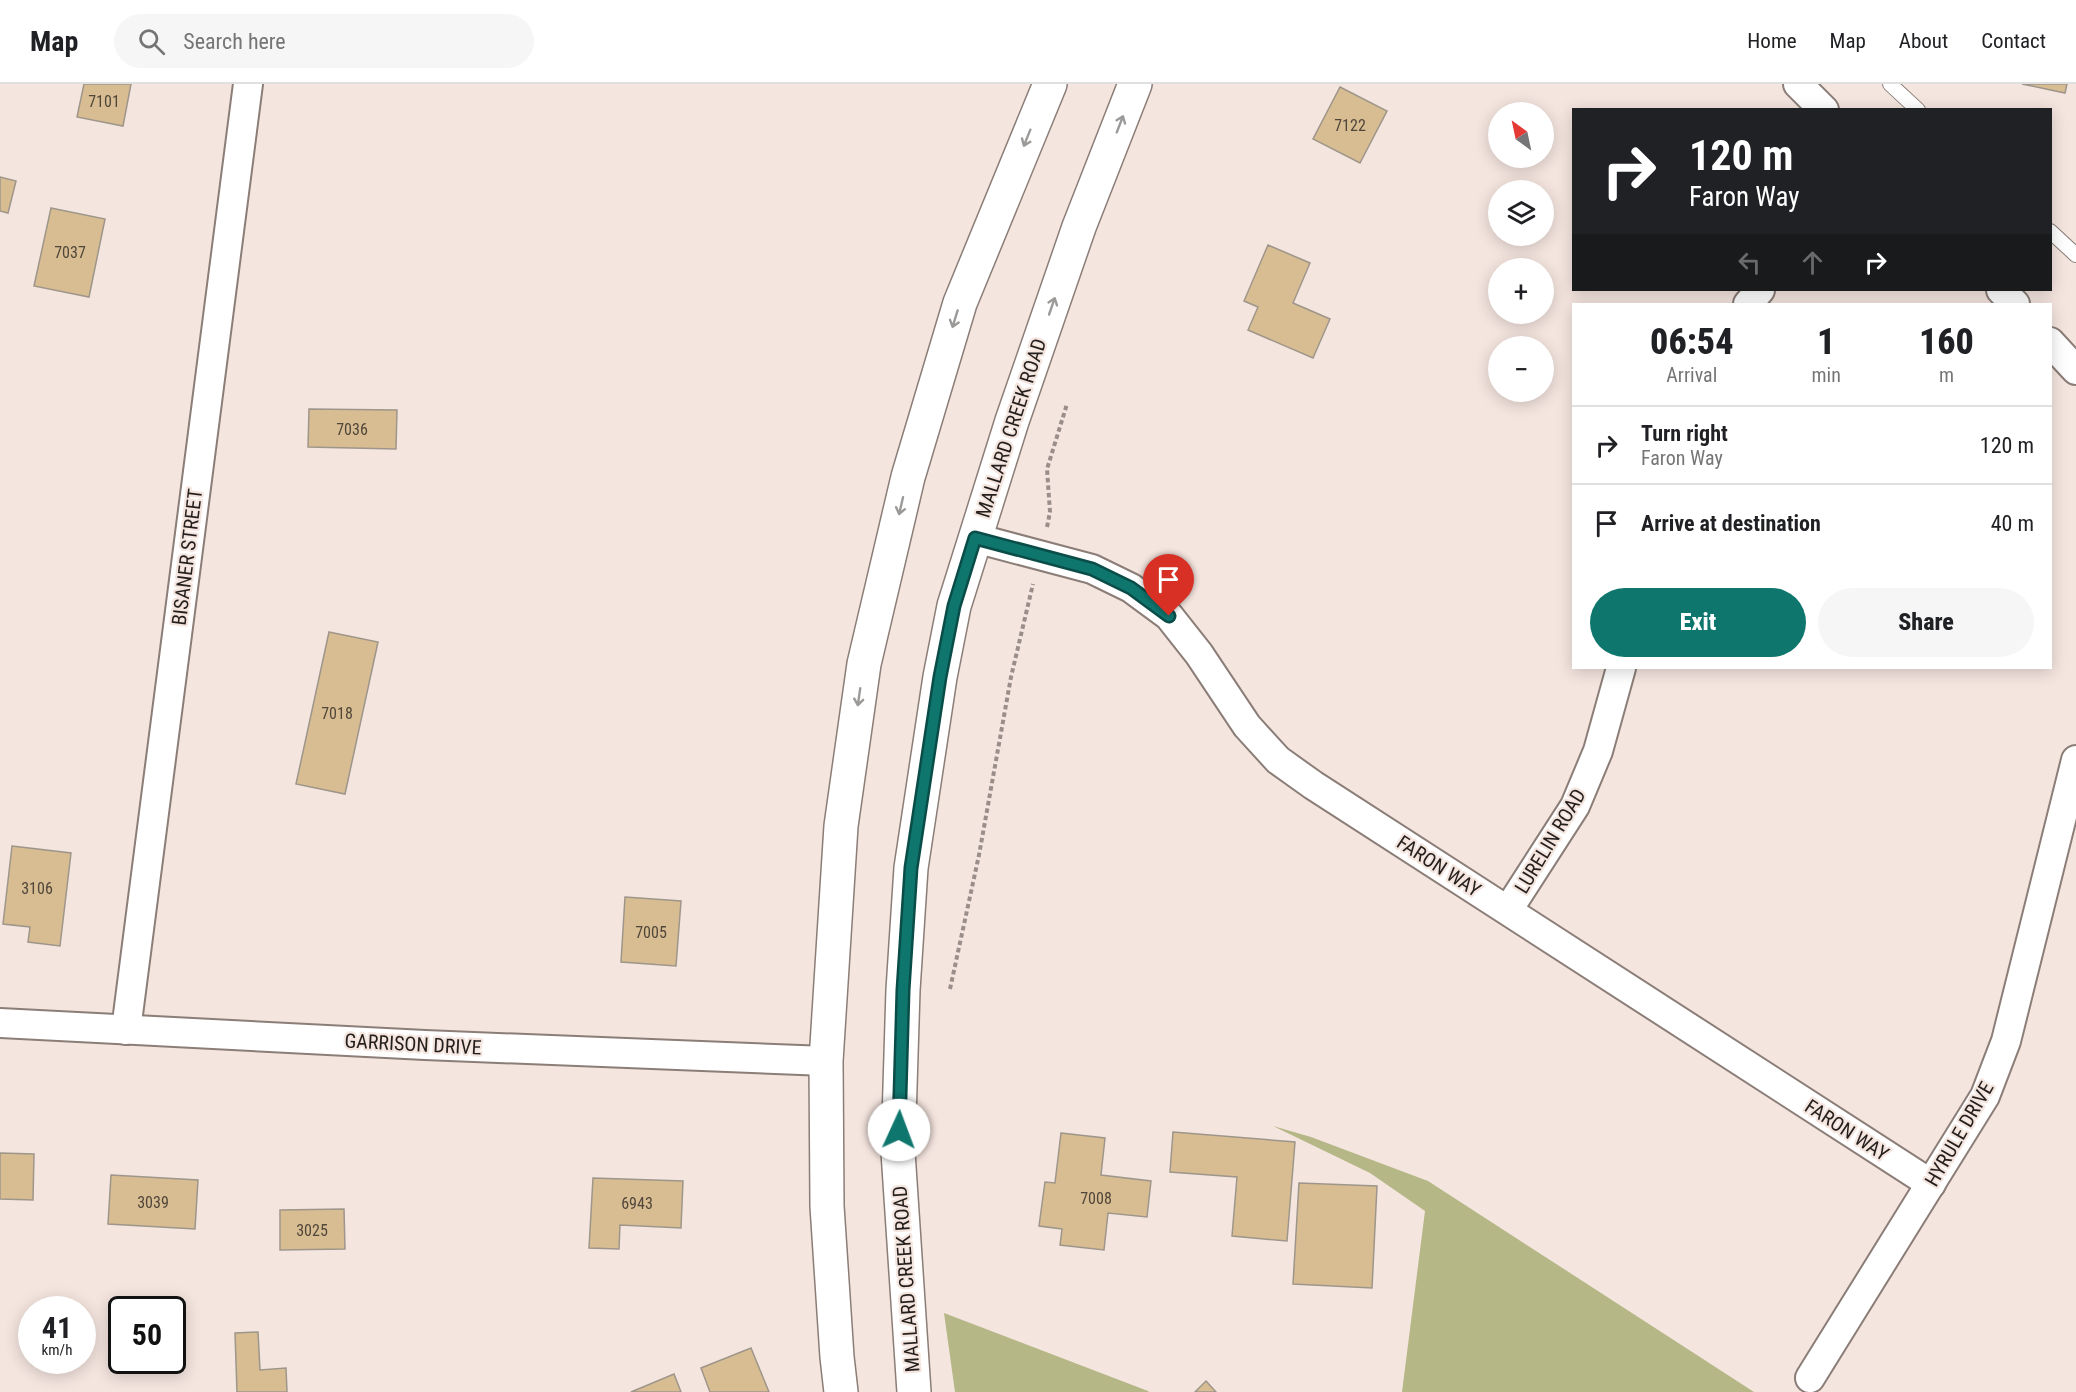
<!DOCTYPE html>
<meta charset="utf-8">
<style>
:root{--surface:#fff;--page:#f6f6f6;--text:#202124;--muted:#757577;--line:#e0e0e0;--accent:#0f766e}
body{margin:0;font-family:"Roboto Condensed",sans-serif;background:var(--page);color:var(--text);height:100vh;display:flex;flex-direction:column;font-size:22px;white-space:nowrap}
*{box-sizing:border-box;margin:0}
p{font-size:20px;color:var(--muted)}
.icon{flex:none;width:33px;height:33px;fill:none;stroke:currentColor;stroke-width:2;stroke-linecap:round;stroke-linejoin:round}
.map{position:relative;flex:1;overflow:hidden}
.sheet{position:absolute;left:1572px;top:219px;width:480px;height:366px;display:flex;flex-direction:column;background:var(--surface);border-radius:0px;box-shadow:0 3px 15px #0003}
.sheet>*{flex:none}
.guide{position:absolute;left:1572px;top:24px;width:480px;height:183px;border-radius:0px;box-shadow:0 3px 15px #0003;background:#202124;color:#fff;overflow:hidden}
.needle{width:39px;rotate:327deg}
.fabs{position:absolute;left:1488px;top:18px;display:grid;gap:12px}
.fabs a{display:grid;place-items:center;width:66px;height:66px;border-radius:50%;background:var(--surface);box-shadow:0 3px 15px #0003;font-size:30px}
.speed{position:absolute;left:18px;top:1212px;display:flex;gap:12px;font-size:30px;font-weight:700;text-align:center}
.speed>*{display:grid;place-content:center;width:78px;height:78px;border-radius:50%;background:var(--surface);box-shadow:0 3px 15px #0003;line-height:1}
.speed small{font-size:15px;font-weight:400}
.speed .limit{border:3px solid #111;border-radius:9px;background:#fff;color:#111}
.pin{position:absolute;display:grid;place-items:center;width:51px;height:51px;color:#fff;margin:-62px -26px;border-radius:50% 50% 50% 0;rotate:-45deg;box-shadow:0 0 6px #0007}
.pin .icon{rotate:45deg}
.me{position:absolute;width:66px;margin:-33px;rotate:2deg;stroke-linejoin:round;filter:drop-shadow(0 0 4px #0008)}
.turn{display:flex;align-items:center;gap:21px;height:126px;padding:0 18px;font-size:27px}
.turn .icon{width:78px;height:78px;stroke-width:2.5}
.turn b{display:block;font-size:42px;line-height:51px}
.lanes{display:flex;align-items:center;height:57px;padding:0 18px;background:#0003;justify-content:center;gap:30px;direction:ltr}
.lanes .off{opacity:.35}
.eta{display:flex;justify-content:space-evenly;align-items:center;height:102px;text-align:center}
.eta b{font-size:36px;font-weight:800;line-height:42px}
.cta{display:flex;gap:12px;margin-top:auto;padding:12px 18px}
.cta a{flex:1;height:69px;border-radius:36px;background:var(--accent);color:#fff;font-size:24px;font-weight:800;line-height:69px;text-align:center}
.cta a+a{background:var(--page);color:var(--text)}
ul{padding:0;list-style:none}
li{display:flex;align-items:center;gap:18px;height:78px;padding:0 18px;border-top:2px solid var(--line)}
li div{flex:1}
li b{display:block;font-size:22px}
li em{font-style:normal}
header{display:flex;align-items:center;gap:36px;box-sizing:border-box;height:84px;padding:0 30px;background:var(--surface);border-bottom:2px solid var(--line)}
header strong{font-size:28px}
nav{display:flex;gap:33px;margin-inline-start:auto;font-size:21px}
.search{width:420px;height:54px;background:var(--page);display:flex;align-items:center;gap:15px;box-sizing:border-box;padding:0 21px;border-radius:33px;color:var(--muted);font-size:22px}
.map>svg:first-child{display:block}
</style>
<header>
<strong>Map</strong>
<div class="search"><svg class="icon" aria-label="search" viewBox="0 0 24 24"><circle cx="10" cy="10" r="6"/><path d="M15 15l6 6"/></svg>Search here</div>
<nav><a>Home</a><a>Map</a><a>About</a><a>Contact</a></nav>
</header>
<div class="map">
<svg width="2076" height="1308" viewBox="0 0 2076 1308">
<rect width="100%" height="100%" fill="#f5e5df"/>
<g fill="#b5b787">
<path d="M1273 1042 1311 1053 1428 1097 1754 1308H1402L1425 1127 1370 1089Z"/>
<path d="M944 1229 1148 1307 1149 1308H955Z"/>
</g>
<g fill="#d8bd92" stroke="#9e968a" stroke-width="1.5">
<path d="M84 0H131L123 42 77 33Z"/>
<path d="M2022 0H2067L2065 9Z"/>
<path d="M1340 3 1387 27 1360 79 1313 55Z"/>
<path d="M0 93 16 97 8 129 0 127Z"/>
<path d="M51 124 105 135 89 213 34 202Z"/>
<path d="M1268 161 1310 179 1293 219 1330 235 1313 274 1248 246 1258 223 1244 217Z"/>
<path d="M309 325 397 326 396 365 308 363Z"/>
<path d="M329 548 378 558 345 710 296 700Z"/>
<path d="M12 762 71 769 60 862 28 858 30 843 3 840Z"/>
<path d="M625 813 681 817 676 882 621 878Z"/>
<path d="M1173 1048 1295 1058 1287 1157 1232 1152 1237 1093 1170 1088Z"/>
<path d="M1061 1049 1105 1054 1101 1091 1151 1097 1147 1133 1108 1129 1104 1166 1060 1161 1062 1145 1039 1142 1045 1098 1055 1099Z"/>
<path d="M0 1069 34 1070 33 1116 0 1115Z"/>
<path d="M111 1091 198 1096 195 1145 108 1140Z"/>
<path d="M593 1094 683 1097 681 1144 620 1141 619 1165 589 1164Z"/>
<path d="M1299 1099 1377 1102 1372 1204 1293 1200Z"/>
<path d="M344 1125 345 1165 280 1166V1126Z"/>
<path d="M258 1248 260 1286 286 1284 287 1308H237L235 1249Z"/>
<path d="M751 1264 769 1308H710L701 1284Z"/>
<path d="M674 1290 681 1308H631Z"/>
<path d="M1206 1297 1216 1308H1195Z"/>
</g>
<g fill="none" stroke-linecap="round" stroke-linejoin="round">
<defs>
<g id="service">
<path d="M1890 0 1918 26"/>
<path d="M2050 147 2076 171"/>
</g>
<g id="minor">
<path d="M1798 0 1824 26"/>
<path d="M2001 206 2015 220"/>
<path d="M1748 220 1760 206"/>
<path d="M2050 258 2076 286"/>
<path d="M975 454 1092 485 1131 504 1169 532 1199 570 1247 642 1278 676 1313 701 1931 1100"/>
<path d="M1508 826 1575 722 1598 667 1621 584"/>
<path d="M0 939 425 961 826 977"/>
<path d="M126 946 248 0"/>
<path d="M1810 1294 1985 1012 2006 957 2076 676"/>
</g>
<g id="secondary">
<path d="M841 1308 837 1273 827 1122 826 977 841 742 864 580 908 393 960 219 1050 0"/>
<path d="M914 1308 898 1068 903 906 911 784 940 593 954 522 1012 337 1079 143 1135 0"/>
</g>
</defs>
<use href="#service" stroke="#8b7d77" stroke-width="16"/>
<use href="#minor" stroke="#8b7d77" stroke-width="32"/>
<use href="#secondary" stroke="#8b7d77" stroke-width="36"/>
<g stroke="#9a8e8a" stroke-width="4" stroke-dasharray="4.5 3" stroke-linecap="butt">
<path d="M1047 443 1050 428 1047 385 1067 320"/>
<path d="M950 905 979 771 1011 593 1033 500"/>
</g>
<use href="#service" stroke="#fff" stroke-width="14"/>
<use href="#minor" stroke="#fff" stroke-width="28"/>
<use href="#secondary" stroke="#fff" stroke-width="33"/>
</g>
<defs><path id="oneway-shaft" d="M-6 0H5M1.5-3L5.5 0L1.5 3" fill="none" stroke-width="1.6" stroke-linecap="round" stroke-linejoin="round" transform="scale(1.5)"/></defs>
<g stroke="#9c9a99">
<use href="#oneway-shaft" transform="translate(1120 40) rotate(-69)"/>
<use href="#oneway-shaft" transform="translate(1027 54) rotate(112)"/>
<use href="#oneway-shaft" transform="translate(1052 222) rotate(-71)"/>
<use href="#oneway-shaft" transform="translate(955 235) rotate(107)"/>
<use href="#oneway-shaft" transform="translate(901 422) rotate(103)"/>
<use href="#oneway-shaft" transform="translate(859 613) rotate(98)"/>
</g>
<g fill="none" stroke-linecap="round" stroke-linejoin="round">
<defs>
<path id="route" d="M899 1046 903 906 911 784 940 593 954 522 975 454 1092 485 1131 504 1169 532"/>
</defs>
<use href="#route" stroke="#0a4d48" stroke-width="15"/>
<use href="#route" stroke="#0f766e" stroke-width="10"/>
</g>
<g text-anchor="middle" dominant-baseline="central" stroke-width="4.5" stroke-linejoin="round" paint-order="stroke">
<g font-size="16" fill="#51463a">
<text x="104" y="17">7101</text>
<text x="1350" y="41">7122</text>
<text x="70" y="168">7037</text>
<text x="352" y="345">7036</text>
<text x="337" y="629">7018</text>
<text x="37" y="804">3106</text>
<text x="651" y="848">7005</text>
<text x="1096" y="1114">7008</text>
<text x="153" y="1118">3039</text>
<text x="637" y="1119">6943</text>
<text x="312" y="1146">3025</text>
</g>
<g font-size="20" fill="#241f1c" stroke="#f5e5df">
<text transform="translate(1011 344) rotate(-72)">MALLARD CREEK ROAD</text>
<text transform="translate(187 473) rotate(-83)">BISANER STREET</text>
<text transform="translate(1550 757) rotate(-59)">LURELIN ROAD</text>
<text transform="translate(1439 782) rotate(33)">FARON WAY</text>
<text transform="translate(413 960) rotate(3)">GARRISON DRIVE</text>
<text transform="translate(1847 1046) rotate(33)">FARON WAY</text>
<text transform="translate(1959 1050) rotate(-60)">HYRULE DRIVE</text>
<text transform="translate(906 1195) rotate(-94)">MALLARD CREEK ROAD</text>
</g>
</g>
</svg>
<div class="fabs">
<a><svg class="needle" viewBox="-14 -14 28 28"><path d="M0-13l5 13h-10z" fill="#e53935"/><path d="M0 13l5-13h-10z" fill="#757577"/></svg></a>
<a><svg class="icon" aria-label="layers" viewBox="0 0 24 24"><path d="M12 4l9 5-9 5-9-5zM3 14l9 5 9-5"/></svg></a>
<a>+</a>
<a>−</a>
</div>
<div class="speed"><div>41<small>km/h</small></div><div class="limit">50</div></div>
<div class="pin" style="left:1169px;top:532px;background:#d93025"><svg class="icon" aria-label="arrive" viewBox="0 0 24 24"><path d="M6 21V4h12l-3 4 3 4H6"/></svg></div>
<svg class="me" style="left:899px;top:1046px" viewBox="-20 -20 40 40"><circle r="19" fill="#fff"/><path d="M0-13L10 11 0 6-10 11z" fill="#0f766e"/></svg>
<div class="guide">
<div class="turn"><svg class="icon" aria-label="right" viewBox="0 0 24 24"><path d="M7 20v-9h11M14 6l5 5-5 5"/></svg><div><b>120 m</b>Faron Way</div></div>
<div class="lanes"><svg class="icon off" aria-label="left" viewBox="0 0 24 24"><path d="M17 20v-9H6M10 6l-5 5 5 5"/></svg><svg class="icon off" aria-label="ahead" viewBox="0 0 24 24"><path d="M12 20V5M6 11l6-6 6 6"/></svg><svg class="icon" aria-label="right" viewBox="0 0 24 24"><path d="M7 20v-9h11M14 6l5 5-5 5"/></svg></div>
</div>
<section class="sheet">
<div class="eta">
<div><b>06:54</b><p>Arrival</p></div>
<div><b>1</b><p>min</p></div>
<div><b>160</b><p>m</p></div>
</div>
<ul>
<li><svg class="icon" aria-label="right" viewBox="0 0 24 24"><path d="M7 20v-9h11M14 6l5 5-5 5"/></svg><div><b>Turn right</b><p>Faron Way</p></div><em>120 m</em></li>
<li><svg class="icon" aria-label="arrive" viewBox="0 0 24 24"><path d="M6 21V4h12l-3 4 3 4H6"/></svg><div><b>Arrive at destination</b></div><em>40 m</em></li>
</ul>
<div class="cta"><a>Exit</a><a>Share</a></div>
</section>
</div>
